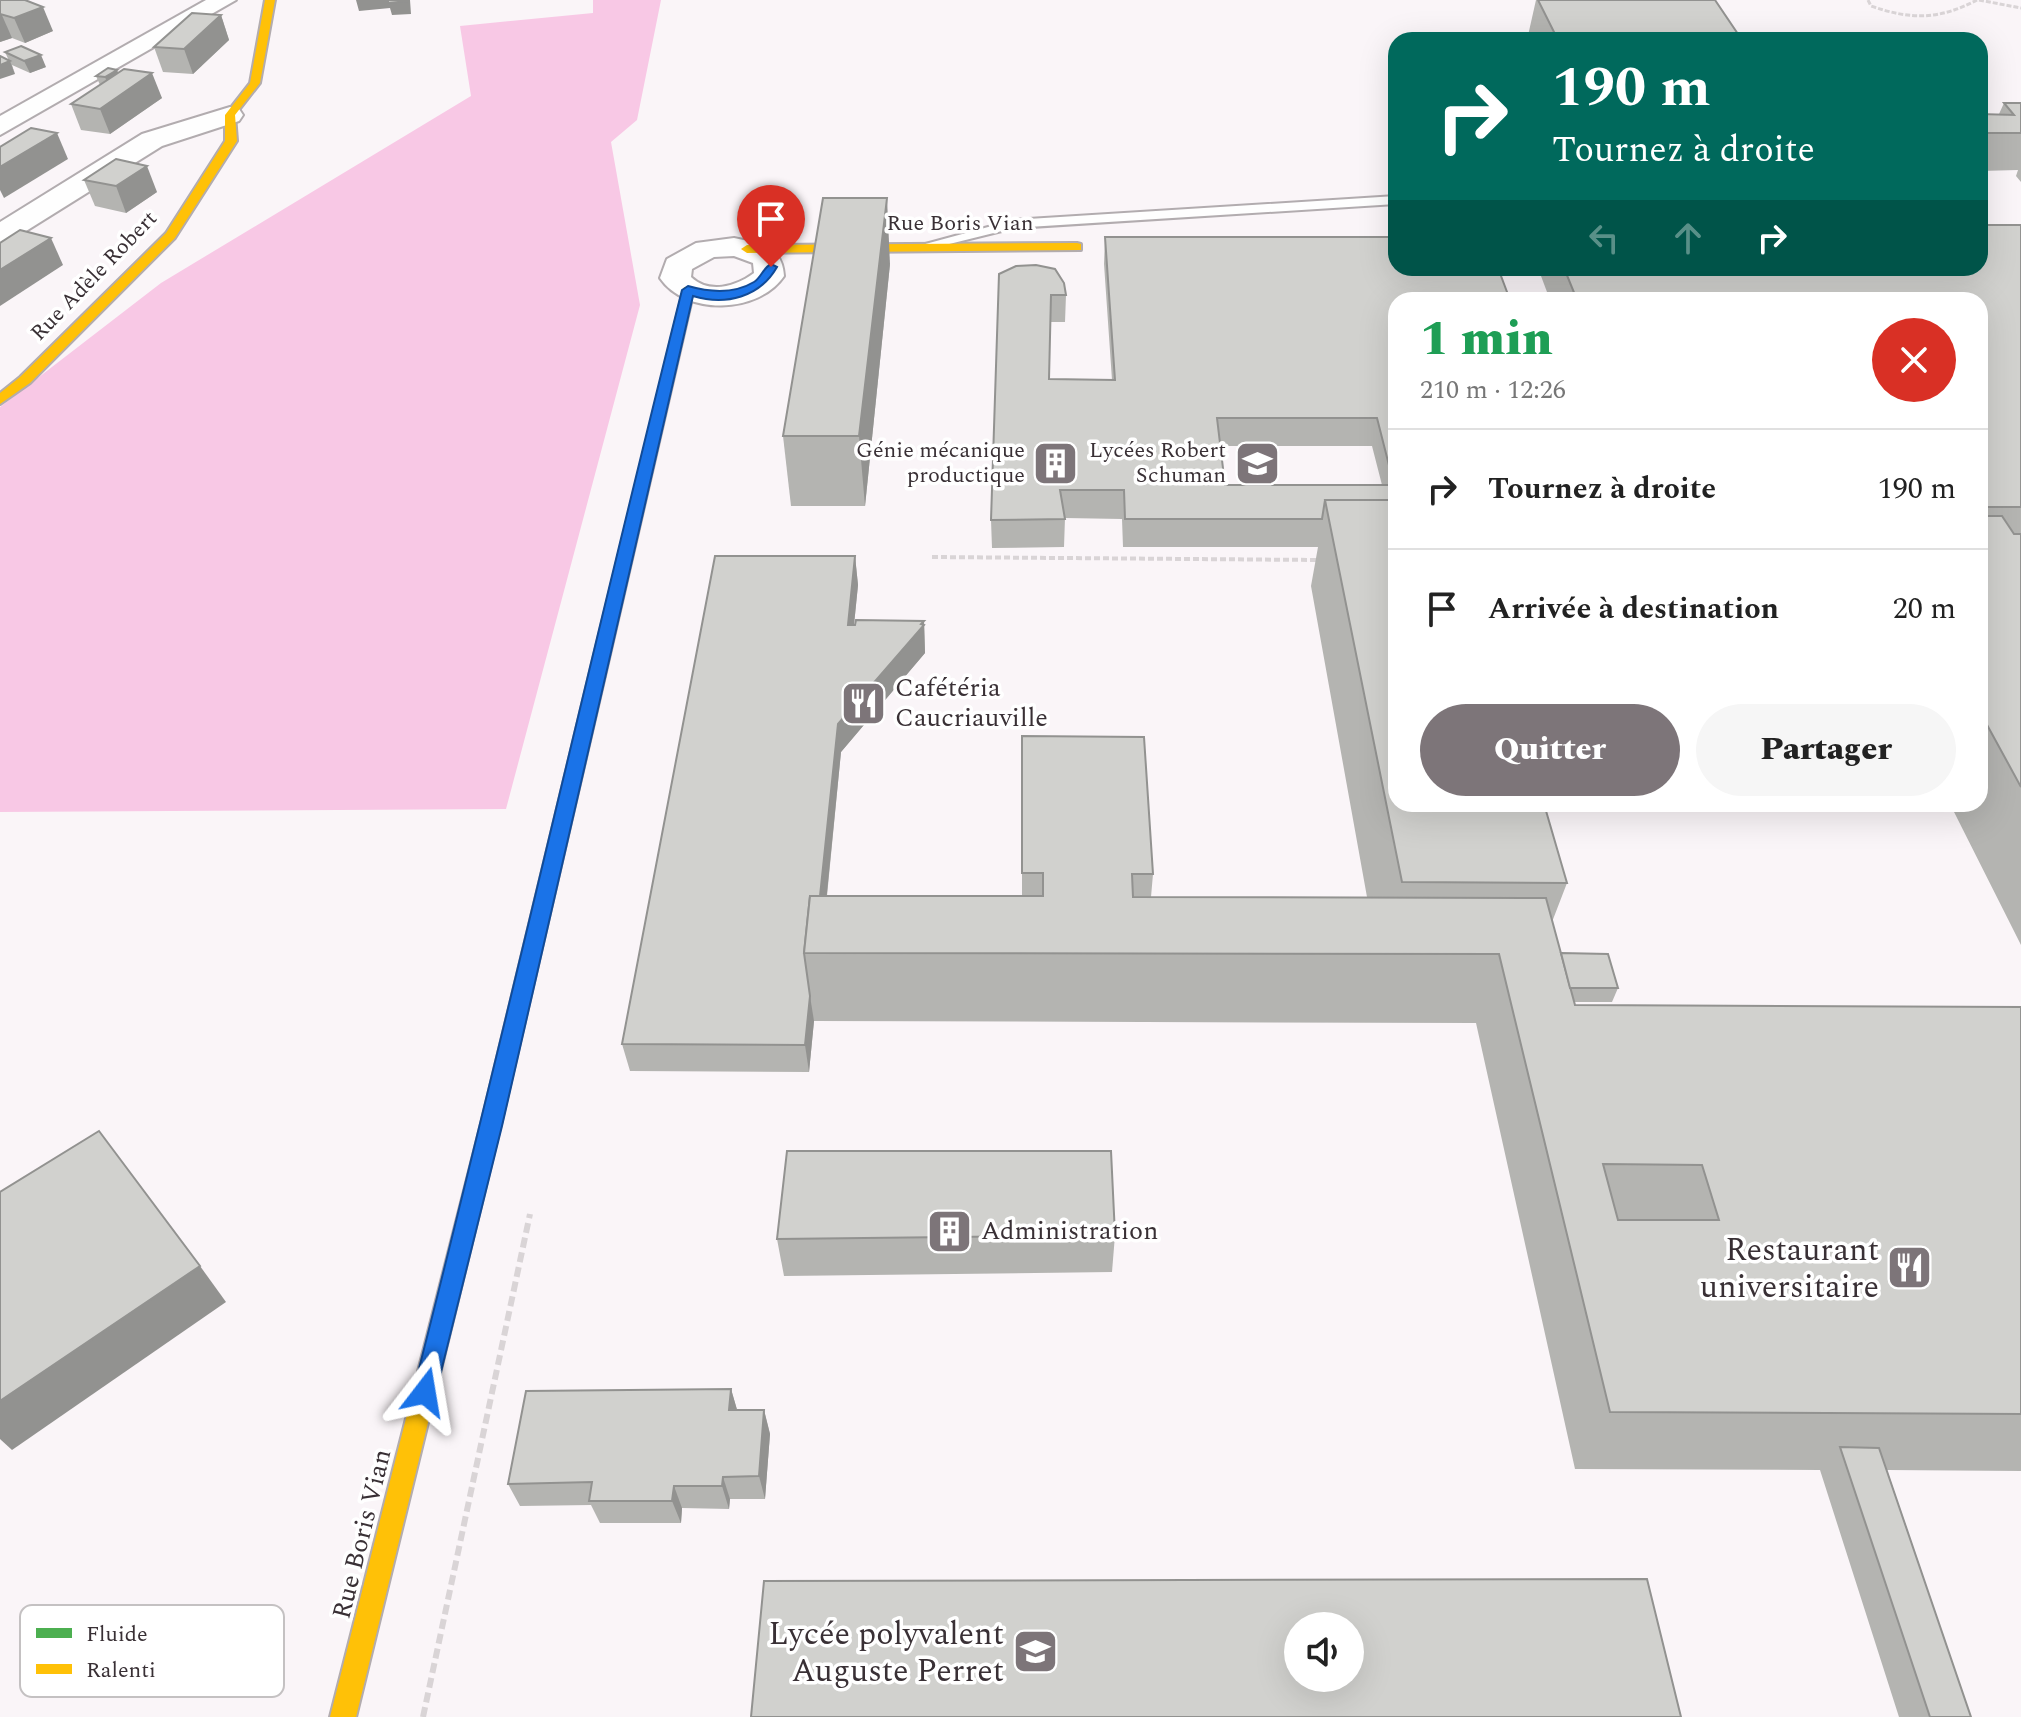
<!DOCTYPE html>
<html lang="fr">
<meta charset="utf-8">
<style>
:root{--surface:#fff;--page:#f6f6f6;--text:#222;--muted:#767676;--line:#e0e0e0;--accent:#7d7579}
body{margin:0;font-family:Spectral,serif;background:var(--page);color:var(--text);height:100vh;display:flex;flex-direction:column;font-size:30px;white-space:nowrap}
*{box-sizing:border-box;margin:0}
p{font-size:26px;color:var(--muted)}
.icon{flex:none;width:44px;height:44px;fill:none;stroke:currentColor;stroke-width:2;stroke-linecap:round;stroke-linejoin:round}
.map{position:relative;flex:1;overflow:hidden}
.side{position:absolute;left:1388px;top:292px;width:600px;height:520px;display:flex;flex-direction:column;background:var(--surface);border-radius:24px;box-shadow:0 8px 32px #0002}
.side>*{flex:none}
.guide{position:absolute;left:1388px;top:32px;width:600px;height:244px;border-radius:24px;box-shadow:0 8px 32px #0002;background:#00695c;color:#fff;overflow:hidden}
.tools{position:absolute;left:1284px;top:1612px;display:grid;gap:16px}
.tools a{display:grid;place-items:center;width:80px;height:80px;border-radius:50%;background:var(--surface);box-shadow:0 8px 32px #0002;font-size:40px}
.pin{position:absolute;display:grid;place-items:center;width:68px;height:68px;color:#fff;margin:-82px -34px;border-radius:50% 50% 50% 0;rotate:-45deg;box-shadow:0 0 8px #0007}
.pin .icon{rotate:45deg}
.me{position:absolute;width:88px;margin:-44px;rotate:14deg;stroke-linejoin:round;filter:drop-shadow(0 0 6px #0008)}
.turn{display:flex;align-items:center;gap:28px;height:168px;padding:0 32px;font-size:36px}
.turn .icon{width:104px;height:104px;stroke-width:2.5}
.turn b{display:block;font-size:56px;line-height:68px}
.lanes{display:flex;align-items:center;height:76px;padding:0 32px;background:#0003;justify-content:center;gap:40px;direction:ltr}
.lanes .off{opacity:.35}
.round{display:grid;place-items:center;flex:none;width:84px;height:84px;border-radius:42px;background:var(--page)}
.overview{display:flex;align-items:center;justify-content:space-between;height:136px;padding:0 32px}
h1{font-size:48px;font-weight:800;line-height:60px;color:#1e9e55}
.action{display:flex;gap:16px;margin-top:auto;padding:16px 32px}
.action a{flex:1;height:92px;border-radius:48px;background:var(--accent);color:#fff;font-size:32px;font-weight:800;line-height:92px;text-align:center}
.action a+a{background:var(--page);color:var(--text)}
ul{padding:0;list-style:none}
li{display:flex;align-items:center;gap:24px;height:120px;padding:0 32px;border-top:2px solid var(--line)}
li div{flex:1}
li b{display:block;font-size:30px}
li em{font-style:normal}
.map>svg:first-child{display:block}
</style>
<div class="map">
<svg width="2021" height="1717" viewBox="0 0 2021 1717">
<rect width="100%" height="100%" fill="#faf5f8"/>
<path fill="#f8c8e5" d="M593 0H661L637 120 611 142 640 305 506 809 0 812V407L161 283 471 96 460 26 593 13Z"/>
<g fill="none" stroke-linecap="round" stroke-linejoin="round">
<defs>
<path id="lane" d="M1396 196V204L1014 228 925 250 918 246 1014 220Z"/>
<g id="street">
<path d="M206 0H236L0 135V116Z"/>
<path d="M230 107 239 109 243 115 239 121 162 146 10 241 0 244V222L142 134Z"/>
<path d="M734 238C760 244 782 245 784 276 758 314 686 316 660 278L667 259 696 243ZM734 256 753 263 754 273C735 287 709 294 691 277L692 269 714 257Z"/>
</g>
<path id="fast" d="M597 671 605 676 502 1120 499 1126 492 1129 485 1126 482 1120 589 676Z"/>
<g id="slow">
<path d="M265 0H275L260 83 235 115 237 141 175 238 30 383 0 404V393L20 377 166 233 225 141V115L250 83Z"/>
<path d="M1077 243 1081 244V250L747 253 741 249 747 245Z"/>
<path d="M684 287 694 290 605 676 597 681 589 676Z"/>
<path d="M492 1111 499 1114 502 1120 356 1717H330L482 1120 485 1114Z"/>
</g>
</defs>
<use href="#lane" stroke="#b2acaf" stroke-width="4"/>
<use href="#street" stroke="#b2acaf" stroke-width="4"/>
<use href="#fast" stroke="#b2acaf" stroke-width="4"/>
<use href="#slow" stroke="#b2acaf" stroke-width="4"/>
<g stroke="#d9d4d6" stroke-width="3" stroke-dasharray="5 2" stroke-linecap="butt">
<path d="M1868 0 1871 6C1911 20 1939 20 1977 0"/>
<path d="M1979 0 2021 8"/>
</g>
<path stroke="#d9d4d6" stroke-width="4" stroke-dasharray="6 3" stroke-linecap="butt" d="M932 557 1319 560"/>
<path stroke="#d9d4d6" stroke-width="6" stroke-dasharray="10 5" stroke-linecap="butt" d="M423 1717 530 1214"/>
<use href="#lane" fill="#fefefe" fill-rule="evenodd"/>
<use href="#street" fill="#fefefe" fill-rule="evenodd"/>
<use href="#fast" fill="#4caf50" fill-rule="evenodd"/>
<use href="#slow" fill="#ffc107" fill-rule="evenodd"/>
</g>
<g fill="#b4b4b1" fill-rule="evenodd">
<path d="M0 0 53 31 25 43 12 38 0 42Z"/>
<path d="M1536 0H1715L1742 40H1527Z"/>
<path d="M221 15 229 40 193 74 163 72 154 47Z"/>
<path d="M5 52 46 67 30 73 12 65 15 74Z"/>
<path d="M117 70 118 73 162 98 110 134 81 130 71 104 100 85 96 76Z"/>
<path d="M2004 103H2021V182L2016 176 2018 170 1980 171V114H1999Z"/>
<path d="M84 180 157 192 126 213 95 206Z"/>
<path d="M2021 225V945L1950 804H1980V300H1550L1538 268H1980Z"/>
<path d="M1105 237 1396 300 1567 883 1552 922 1561 953 1618 988 1612 1002H1574L1575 1005 2021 1007V1471L1887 1470 1971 1717H1899L1820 1470 1575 1469 1476 1023 814 1021 809 1072 630 1071 622 1044 855 556 858 585 854 625 924 621 925 653 841 752 827 896H1022V736L1153 874 1151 897H1367L1311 586 1318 547H1123L1122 519 1065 518 1064 547 992 548 991 520 999 274 1066 295 1065 322H1050L1049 379 1112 380 1104 264ZM1220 446H1372L1382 485H1225Z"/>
<path d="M890 264 865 506H791L783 436Z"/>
<path d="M1115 1235 1112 1272 784 1276 777 1239Z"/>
<path d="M731 1389 737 1410H764L770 1434 765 1499H730L729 1509 682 1508 681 1523H600L591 1505 520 1506 508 1484Z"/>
</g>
<g fill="#929290">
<path d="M356 0H410L411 14 392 15 390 8 359 11Z"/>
<path d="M43 7 53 31 25 43 14 18Z"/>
<path d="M1 13 12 38 0 42V14Z"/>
<path d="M221 15 229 40 193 74 184 49Z"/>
<path d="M41 55 46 67 30 73 24 61Z"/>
<path d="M10 61 15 74 0 79V65Z"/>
<path d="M117 70 122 83 110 90 105 77Z"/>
<path d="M152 73 162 98 110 134 100 109Z"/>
<path d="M57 133 68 159 4 198 0 190V167Z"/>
<path d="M147 166 157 192 126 213 116 186Z"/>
<path d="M887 198 890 264 865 506 859 436Z"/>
<path d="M51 238 63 265 0 306V270Z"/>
<path d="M855 556 858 585 851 654 848 625Z"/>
<path d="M924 621 925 653 841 752 821 953H814L838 724Z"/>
<path d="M810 996 814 1021 809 1072 805 1045Z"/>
<path d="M200 1266 226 1302 12 1450 0 1439V1401Z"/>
<path d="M731 1389 738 1413 729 1410Z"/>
<path d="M764 1410 770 1434 765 1499 759 1476Z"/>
<path d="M723 1477 730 1499 729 1509 722 1486Z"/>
<path d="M674 1486 682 1508 681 1523 672 1501Z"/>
</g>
<g fill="#d1d1ce" stroke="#929290" stroke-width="2" fill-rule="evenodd">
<path d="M0 0H25L43 7 14 18 0 14Z"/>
<path d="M388 0H408V1L388 3Z"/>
<path d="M1538 0H1715L1742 40H1558Z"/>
<path d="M192 13 221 15 184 49 154 47Z"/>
<path d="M21 46 41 55 24 61 5 52Z"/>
<path d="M0 56 10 61 0 65Z"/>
<path d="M108 68 117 70 105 77 96 76Z"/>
<path d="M124 69 152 73 100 109 71 104Z"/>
<path d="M2004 103H2021V133H1980V114L2014 115Z"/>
<path d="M31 128 57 133 0 167V147Z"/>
<path d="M116 159 147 166 116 186 84 180Z"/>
<path d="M823 198H887L859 436H783Z"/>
<path d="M1980 225H2021V507H1980V300H1577L1564 268H1980Z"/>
<path d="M20 230 51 238 0 270V243Z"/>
<path d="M1105 237H1396V268H1498L1510 300H1396V500H1325L1322 519H1125L1124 490H1060L1065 519 991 520 999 274 1016 266 1036 265 1055 269 1064 283 1066 295H1051L1049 379 1115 380ZM1217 418H1377L1394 485H1225Z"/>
<path d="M1325 500H1396V804H1544L1567 883 1402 882Z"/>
<path d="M1980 516H2002L2014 534H2021V787L1980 712Z"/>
<path d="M715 556H855L848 625H855L856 620 924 621 921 624 924 625 838 724 820 896H810L804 953 810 996 805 1045 622 1044Z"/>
<path d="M1022 736 1144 737 1153 874H1132L1133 897 1546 898 1575 1005 2021 1007V1414L1610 1412 1499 954 804 953 810 896H1043V873H1022ZM1603 1164 1702 1165 1719 1220H1618Z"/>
<path d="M1561 953 1608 954 1618 988H1570Z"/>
<path d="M99 1131 200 1266 0 1401V1192Z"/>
<path d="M787 1151H1111L1115 1235 777 1239Z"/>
<path d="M731 1389 729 1410H764L759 1476 723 1477 722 1486H674L672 1501H589L592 1482 508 1484 526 1391Z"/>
<path d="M1840 1447 1879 1448 1971 1717H1930Z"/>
<path d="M1647 1579 1681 1717H751L764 1581ZM1298 1626H1350V1678H1298Z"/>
</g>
<path fill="#1a73e8" stroke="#114b97" stroke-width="2" d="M771 264 777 267C760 297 726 306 693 296L502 1126 436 1392 433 1400 425 1403 417 1400 413 1392C507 1026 590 657 682 290L688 286C709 292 734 294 754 282 761 278 763 268 771 264Z"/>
<defs>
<symbol id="building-square" viewBox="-11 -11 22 22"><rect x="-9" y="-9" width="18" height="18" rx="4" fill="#7d7579" stroke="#fff"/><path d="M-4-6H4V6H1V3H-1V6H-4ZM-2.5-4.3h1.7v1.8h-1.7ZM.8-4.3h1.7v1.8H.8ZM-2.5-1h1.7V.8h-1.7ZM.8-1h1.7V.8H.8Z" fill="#fff"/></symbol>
<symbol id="school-square" viewBox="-11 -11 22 22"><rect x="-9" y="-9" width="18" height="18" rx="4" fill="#7d7579" stroke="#fff"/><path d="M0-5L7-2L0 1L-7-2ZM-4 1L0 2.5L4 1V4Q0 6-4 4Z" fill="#fff"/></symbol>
<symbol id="restaurant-square" viewBox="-11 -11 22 22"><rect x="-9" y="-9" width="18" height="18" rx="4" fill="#7d7579" stroke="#fff"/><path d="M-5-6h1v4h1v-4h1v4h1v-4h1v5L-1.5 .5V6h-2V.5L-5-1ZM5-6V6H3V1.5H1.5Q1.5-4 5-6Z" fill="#fff"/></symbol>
</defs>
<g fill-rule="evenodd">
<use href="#building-square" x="1030" y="438" width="51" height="51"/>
<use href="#school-square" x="1232" y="438" width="51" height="51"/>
<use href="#restaurant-square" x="838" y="678" width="51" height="51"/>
<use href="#building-square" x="924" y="1206" width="51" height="51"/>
<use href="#restaurant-square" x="1884" y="1242" width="51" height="51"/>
<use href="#school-square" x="1010" y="1626" width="51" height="51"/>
</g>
<g text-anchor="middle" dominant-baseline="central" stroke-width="7" stroke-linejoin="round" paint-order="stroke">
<g font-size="22" fill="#393035" stroke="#fff">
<text x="960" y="223">Rue Boris Vian</text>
<text transform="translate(94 276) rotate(-46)">Rue Adèle Robert</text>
</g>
<g font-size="22" fill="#393035" stroke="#fff" text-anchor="end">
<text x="1025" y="450">Génie mécanique<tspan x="1025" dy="25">productique</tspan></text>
<text x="1226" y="450">Lycées Robert<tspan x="1226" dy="25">Schuman</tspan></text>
</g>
<g font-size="26" fill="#393035" stroke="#fff" text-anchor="start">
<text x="895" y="688">Cafétéria<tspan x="895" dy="30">Caucriauville</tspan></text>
<text x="981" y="1231">Administration</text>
</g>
<g font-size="26" fill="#393035" stroke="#fff">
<text transform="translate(362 1534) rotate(-76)">Rue Boris Vian</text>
</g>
<g font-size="32" fill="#393035" stroke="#fff" text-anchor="end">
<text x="1879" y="1250">Restaurant<tspan x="1879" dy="37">universitaire</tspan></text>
<text x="1004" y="1634">Lycée polyvalent<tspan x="1004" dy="37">Auguste Perret</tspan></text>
</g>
</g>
<rect x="20" y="1605" width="264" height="92" rx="12" fill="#fff" stroke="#c4c1c2" stroke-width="2"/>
<rect x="36" y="1628" width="36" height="10" fill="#4caf50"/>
<rect x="36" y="1664" width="36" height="10" fill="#ffc107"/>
<g font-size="22" fill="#393035">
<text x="86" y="1641">Fluide</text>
<text x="86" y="1677">Ralenti</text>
</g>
</svg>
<div class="tools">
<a><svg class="icon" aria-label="sound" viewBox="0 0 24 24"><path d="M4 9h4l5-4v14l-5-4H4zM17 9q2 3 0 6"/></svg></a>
</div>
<div class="pin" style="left:771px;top:267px;background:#d93025"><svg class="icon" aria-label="arrive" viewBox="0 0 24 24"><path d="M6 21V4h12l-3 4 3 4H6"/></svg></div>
<svg class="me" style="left:425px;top:1392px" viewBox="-20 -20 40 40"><path d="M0-17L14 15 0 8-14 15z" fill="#1a73e8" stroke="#fff" stroke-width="4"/></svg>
<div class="guide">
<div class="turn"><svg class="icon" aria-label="right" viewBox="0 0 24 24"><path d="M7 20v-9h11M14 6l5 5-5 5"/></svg><div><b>190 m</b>Tournez à droite</div></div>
<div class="lanes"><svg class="icon off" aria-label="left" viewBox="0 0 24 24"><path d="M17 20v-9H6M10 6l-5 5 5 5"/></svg><svg class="icon off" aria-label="ahead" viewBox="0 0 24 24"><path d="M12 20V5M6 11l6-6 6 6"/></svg><svg class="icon" aria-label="right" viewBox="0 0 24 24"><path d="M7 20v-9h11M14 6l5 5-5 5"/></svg></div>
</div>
<section class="side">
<div class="overview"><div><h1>1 min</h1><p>210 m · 12:26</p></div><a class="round" style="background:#d93025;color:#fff"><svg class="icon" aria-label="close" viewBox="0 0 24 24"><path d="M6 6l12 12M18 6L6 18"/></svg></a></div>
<ul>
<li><svg class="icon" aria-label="right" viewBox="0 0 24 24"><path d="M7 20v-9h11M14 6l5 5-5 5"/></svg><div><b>Tournez à droite</b></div><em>190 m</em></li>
<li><svg class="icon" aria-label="arrive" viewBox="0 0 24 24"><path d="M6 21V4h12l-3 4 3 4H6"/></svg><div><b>Arrivée à destination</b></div><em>20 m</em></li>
</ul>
<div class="action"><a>Quitter</a><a>Partager</a></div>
</section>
</div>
